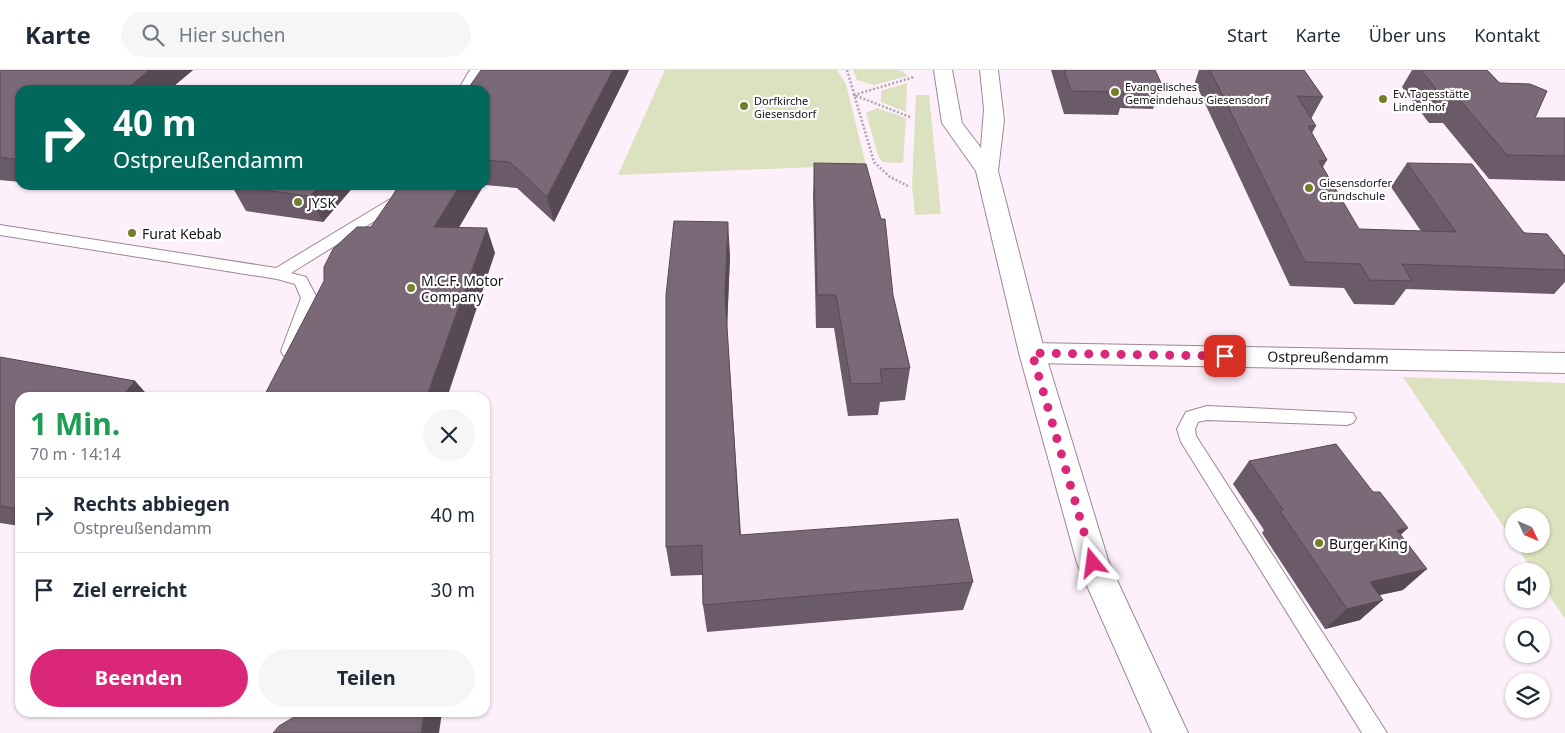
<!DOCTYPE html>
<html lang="de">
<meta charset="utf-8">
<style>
:root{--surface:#fff;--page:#f6f6f7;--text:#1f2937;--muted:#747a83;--line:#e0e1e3;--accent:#db2777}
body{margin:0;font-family:"Noto Sans",sans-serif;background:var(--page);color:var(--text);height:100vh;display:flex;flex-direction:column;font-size:19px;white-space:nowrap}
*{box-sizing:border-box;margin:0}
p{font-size:16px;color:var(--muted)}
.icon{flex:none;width:28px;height:28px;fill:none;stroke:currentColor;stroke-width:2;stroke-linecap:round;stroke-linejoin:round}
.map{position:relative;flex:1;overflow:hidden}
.details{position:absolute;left:15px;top:322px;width:475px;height:325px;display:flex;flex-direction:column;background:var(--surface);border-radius:15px;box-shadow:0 1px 4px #0004}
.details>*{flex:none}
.guide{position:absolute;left:15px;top:15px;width:475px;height:105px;border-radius:15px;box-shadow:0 1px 4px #0004;background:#00695c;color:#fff;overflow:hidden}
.needle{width:32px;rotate:134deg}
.tools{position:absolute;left:1505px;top:438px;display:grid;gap:10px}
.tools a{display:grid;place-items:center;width:45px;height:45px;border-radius:50%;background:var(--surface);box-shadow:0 1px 4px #0004;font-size:25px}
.pin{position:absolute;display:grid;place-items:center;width:42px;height:42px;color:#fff;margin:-21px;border-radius:10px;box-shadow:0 2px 8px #0006}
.me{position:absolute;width:55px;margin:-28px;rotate:344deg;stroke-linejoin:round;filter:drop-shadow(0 0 4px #0008)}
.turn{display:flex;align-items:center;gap:18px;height:105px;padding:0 15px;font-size:22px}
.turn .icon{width:65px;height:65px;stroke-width:2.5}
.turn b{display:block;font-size:35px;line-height:42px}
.round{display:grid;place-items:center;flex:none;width:52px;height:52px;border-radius:26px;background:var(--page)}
.summary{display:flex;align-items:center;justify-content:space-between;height:85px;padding:0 15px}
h1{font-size:30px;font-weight:700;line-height:38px;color:#1e9e55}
.button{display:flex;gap:10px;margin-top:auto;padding:10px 15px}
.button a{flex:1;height:58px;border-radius:30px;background:var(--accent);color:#fff;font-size:20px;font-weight:700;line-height:58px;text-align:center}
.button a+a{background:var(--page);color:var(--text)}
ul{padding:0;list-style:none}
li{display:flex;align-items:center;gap:15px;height:75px;padding:0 15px;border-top:1px solid var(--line)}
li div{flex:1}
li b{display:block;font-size:19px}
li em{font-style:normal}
header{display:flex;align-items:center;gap:30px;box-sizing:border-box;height:70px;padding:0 25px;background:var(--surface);border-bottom:1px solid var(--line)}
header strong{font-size:24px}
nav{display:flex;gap:28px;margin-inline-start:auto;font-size:18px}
.search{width:350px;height:45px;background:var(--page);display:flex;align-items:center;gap:12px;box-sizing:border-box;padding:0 18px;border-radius:28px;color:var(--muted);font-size:19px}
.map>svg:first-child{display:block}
</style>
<header>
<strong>Karte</strong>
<div class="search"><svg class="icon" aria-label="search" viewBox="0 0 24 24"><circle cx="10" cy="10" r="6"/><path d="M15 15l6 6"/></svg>Hier suchen</div>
<nav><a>Start</a><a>Karte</a><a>Über uns</a><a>Kontakt</a></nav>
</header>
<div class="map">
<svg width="1565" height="663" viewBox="0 0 1565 663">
<rect width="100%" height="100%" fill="#fdf0fa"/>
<g fill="#dce2bf">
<path d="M665 0H837L846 14 866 95 618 105Z"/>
<path d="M853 0H895L902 1 908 6 874 15 857 10Z"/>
<path d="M907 13 906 42 881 32V21Z"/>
<path d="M916 25H929L941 144 915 145 912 116Z"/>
<path d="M877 38 906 48 903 93 883 92 879 88 866 43Z"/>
<path d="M1403 307 1565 313V549L1541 513V501H1533L1515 474H1541V446H1514V472Z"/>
</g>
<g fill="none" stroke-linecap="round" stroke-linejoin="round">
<defs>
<g id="lane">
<path d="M470 0H482L470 20H458Z"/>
<path d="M399 115H413L402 134 291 203 306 207 317 228 297 281 295 285 289 287 283 285 281 281 301 228 295 214 277 209 0 165V155L276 198 392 128Z"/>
<path d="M1207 336 1353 343 1356 348 1353 353 1347 355 1207 350 1198 352 1195 359 1196 366 1387 663H1362L1181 372 1177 359 1186 342Z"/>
</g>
<path id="street" d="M1032 273 1565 283V303L1032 293 1023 290 1019 283 1023 276Z"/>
<path id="secondary" d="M934 0H952L962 53 981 78 984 39 980 0H998L1004 50 998 101 1045 283 1109 493 1188 663H1152L1077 493 1019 283 976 101 942 53Z"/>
</defs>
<use href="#lane" stroke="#9c8897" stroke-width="2"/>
<use href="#street" stroke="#9c8897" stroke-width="2"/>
<use href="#secondary" stroke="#9c8897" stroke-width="2"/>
<g stroke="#b0a5ad" stroke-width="2.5" stroke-dasharray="2 2" stroke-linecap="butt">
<path d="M847 0 874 92 890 107 908 116"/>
<path d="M910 47 854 25 914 7"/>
</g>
<use href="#lane" fill="#fff" fill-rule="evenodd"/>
<use href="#street" fill="#fff" fill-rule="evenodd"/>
<use href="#secondary" fill="#fff" fill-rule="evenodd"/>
</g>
<g fill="#6b5a67">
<path d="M0 0H193L169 20H20V112L0 110Z"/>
<path d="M481 0H629L554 152 517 118 485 115V20Z"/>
<path d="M1051 0H1155L1162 15 1153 39 1120 38 1118 45 1064 44Z"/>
<path d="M1199 0H1304L1323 27 1311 49 1316 56 1312 63 1327 90 1323 97 1359 159 1421 161 1391 117 1407 93 1565 186V212L1554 224 1406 219 1394 235 1354 234 1344 218 1290 216 1195 12Z"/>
<path d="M1412 0H1487L1535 48H1565V111L1489 109 1443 53H1429L1402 17Z"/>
<path d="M814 93 893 225 910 298 905 330 880 332 878 345 848 346 834 258H816L813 126Z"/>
<path d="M40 115H74L69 119Z"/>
<path d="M211 115H355L323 152 246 141 233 118Z"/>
<path d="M730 185 727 258 741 465 973 512 963 540 707 562 703 535 702 505 671 506 666 477Z"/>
<path d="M0 287 135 311 150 328H20V456L0 453Z"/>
<path d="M1249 391 1401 465 1403 520 1379 525 1360 550 1325 559 1262 463 1264 460 1233 414Z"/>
</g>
<g fill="#574a54">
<path d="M149 0H193L169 20H131L129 17Z"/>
<path d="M613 0H629L554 152 547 127Z"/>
<path d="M66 115H74L69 119Z"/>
<path d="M320 115H355L323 152 310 126Z"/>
<path d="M460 115H484L444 183 434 157Z"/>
<path d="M728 152 730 185 727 258 725 224Z"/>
<path d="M487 158 495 183 447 328H426Z"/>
<path d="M135 311 150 328H121Z"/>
<path d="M1408 458 1386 479 1397 460Z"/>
<path d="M1427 499 1403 520 1348 532 1370 512Z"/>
<path d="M1383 530 1360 550 1325 559 1347 539Z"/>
<path d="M424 642H442L439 663H421Z"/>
</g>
<g fill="#7c6978" stroke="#574a54">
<path d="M0 0H149L129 17 158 20H20V90L0 87Z"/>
<path d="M481 0H613L547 127 510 92 485 90V20H467Z"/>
<path d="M1064 0H1155L1162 15H1123L1126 22 1071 21Z"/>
<path d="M1210 0H1304L1323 27 1297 26 1316 56H1308L1327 90 1319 91 1359 159 1456 162 1407 93 1472 94 1524 163 1547 164 1565 186V200L1402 194 1412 211 1370 210 1360 194 1305 192Z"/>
<path d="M1421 0H1487L1499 13 1530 14 1547 21 1535 48H1565V86L1507 85 1459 29H1444Z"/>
<path d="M814 93 866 94 881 149H885L893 225 910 298 880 299 882 313 851 314 836 225H817Z"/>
<path d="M232 115H320L310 126 231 116Z"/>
<path d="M400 115H460L434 157 487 158 426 328H263L324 211V197L333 179 357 157H371Z"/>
<path d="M674 151 728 152 725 224 740 465 958 449 973 512 703 535 702 475 666 477V225Z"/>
<path d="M0 287 135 311 121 328H20V439L0 436Z"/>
<path d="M1336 374 1373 422H1380L1408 458 1397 460 1427 499 1370 512 1383 530 1347 539 1280 441 1283 440 1249 391Z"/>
<path d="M300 642H424L421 663H273L279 656 299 644Z"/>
</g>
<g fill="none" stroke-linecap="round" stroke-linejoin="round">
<path stroke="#db2777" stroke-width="9" stroke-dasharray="0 16.2" d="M1093 493 1032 283 1225 286"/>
</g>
<g fill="#767e2a" stroke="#fff" stroke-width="2">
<circle cx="1115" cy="22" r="5"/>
<circle cx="1383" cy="29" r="5"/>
<circle cx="744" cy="36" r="5"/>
<circle cx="1309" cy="118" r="5"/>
<circle cx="298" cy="132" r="5"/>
<circle cx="132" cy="163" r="5"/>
<circle cx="411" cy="218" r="5"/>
<circle cx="1319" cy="473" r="5"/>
</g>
<g text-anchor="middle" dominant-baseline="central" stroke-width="4.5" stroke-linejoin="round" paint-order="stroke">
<g font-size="11" fill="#1a1218" stroke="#fff" text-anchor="start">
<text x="1125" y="16">Evangelisches<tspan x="1125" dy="13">Gemeindehaus Giesensdorf</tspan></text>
<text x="1393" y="23">Ev. Tagesstätte<tspan x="1393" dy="13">Lindenhof</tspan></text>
<text x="754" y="30">Dorfkirche<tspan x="754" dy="13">Giesensdorf</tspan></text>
<text x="1319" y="112">Giesensdorfer<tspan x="1319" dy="13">Grundschule</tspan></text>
</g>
<g font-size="14" fill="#1a1218" stroke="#fff" text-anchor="start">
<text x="308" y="132">JYSK</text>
<text x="142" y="163">Furat Kebab</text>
<text x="421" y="210">M.C.F. Motor<tspan x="421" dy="16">Company</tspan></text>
<text x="1329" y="473">Burger King</text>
</g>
<g font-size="14" fill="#1a1218" stroke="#fff">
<text transform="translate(1328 287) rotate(1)">Ostpreußendamm</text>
</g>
</g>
</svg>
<div class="tools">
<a><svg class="needle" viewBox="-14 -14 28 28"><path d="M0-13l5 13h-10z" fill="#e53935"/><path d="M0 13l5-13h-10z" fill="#747a83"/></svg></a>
<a><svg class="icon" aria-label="sound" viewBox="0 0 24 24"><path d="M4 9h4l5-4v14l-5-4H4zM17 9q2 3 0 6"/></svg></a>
<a><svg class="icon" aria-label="search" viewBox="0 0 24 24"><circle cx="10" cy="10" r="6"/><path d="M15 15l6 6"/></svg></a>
<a><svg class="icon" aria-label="layers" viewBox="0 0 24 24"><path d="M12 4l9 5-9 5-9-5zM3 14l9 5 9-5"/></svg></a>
</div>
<div class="pin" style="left:1225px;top:286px;background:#d93025"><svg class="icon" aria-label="arrive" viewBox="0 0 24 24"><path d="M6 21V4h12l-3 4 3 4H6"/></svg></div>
<svg class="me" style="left:1093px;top:493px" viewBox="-20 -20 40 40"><path d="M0-17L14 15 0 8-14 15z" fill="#db2777" stroke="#fff" stroke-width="4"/></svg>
<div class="guide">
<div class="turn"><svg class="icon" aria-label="right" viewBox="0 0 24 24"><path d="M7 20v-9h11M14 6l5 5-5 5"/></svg><div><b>40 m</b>Ostpreußendamm</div></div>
</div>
<section class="details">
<div class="summary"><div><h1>1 Min.</h1><p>70 m · 14:14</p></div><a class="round"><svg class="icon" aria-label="close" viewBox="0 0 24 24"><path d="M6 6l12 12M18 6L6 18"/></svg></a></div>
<ul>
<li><svg class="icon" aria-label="right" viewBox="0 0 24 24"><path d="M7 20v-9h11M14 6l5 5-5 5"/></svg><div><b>Rechts abbiegen</b><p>Ostpreußendamm</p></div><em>40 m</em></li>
<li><svg class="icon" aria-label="arrive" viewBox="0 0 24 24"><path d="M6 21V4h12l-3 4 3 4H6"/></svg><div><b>Ziel erreicht</b></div><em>30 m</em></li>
</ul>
<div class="button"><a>Beenden</a><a>Teilen</a></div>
</section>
</div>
